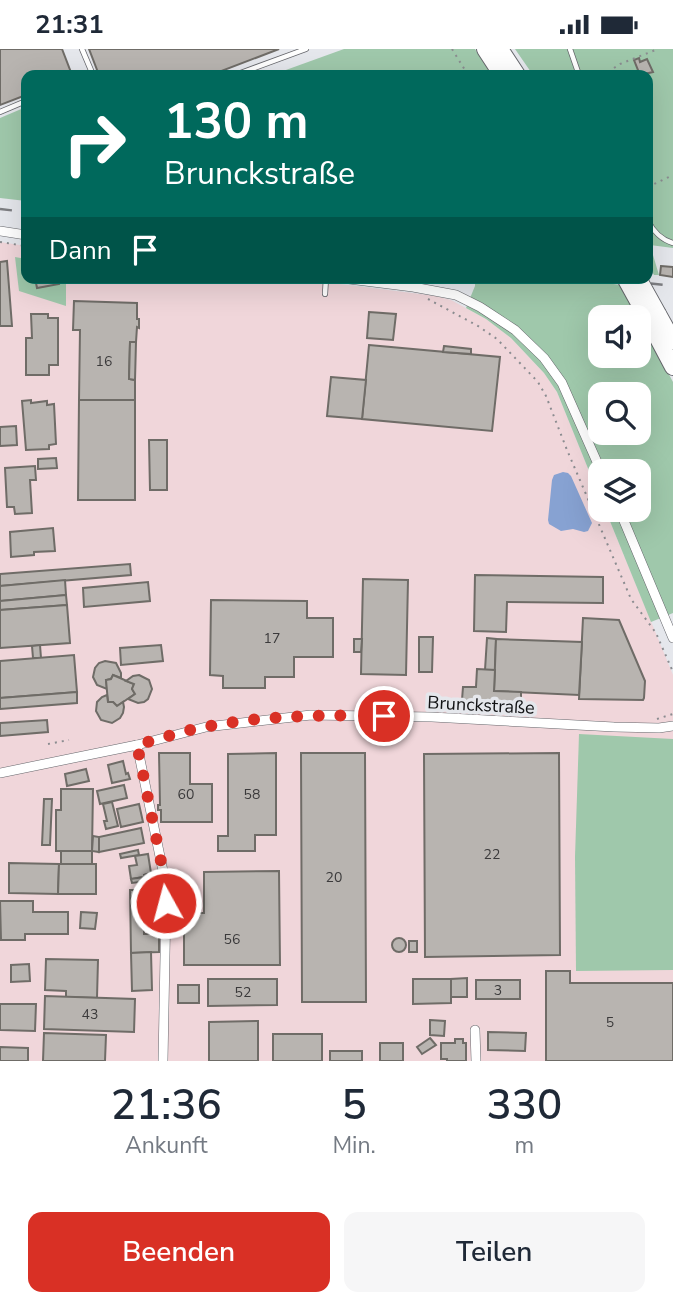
<!DOCTYPE html>
<html lang="de">
<meta charset="utf-8">
<style>
:root{--surface:#fff;--page:#f6f6f7;--text:#1f2937;--muted:#747a83;--accent:#d93025}
body{margin:0;font-family:"Nunito Sans",sans-serif;background:var(--page);color:var(--text);height:100vh;display:flex;flex-direction:column;font-size:26px;white-space:nowrap}
*{box-sizing:border-box;margin:0}
p{font-size:23px;color:var(--muted)}
.icon{flex:none;width:38px;height:38px;fill:none;stroke:currentColor;stroke-width:2;stroke-linecap:round;stroke-linejoin:round}
.map{position:relative;height:1012px;overflow:hidden}
.panel{display:flex;flex-direction:column;background:var(--surface);flex:1}
.panel>*{flex:none}
.top-card{position:absolute;left:21px;top:21px;width:632px;height:214px;border-radius:14px;box-shadow:0 7px 28px #0002;background:#00695c;color:#fff;overflow:hidden}
.buttons{position:absolute;left:588px;top:256px;display:grid;gap:14px}
.buttons a{display:grid;place-items:center;width:63px;height:63px;border-radius:14px;background:var(--surface);box-shadow:0 7px 28px #0002;font-size:35px}
.pin{position:absolute;display:grid;place-items:center;width:60px;height:60px;color:#fff;margin:-30px;border:4px solid #fff;border-radius:50%;box-shadow:0 2px 7px #0007}
.me{position:absolute;width:77px;margin:-38px;rotate:353deg;stroke-linejoin:round;filter:drop-shadow(0 0 5px #0008)}
.turn{display:flex;align-items:center;gap:24px;height:147px;padding:0 28px;font-size:32px}
.turn .icon{width:91px;height:91px;stroke-width:2.5}
.turn b{display:block;font-size:49px;line-height:60px}
.then{display:flex;align-items:center;height:66px;padding:0 28px;background:#0003;gap:14px;font-size:26px}
.eta{display:flex;justify-content:space-evenly;align-items:center;height:119px;text-align:center}
.eta b{font-size:42px;font-weight:600;line-height:49px}
.action{display:flex;gap:14px;margin-top:auto;padding:14px 28px}
.action a{flex:1;height:80px;border-radius:14px;background:var(--accent);color:#fff;font-size:28px;font-weight:600;line-height:80px;text-align:center}
.action a+a{background:var(--page);color:var(--text)}
.status{display:flex;justify-content:space-between;align-items:center;height:49px;padding:0 35px;background:var(--surface);direction:ltr}
.status svg{height:19px;fill:currentColor}
.map>svg:first-child{display:block}
</style>
<div class="status"><b>21:31</b><svg viewBox="0 0 49 12"><path d="M0 12V9h3v3zM5 12V6h3v6zM10 12V3h3v9zM15 12V0h3v12zM26 1h20v11H26zM47 4h2v5h-2z"/></svg></div>
<div class="map">
<svg width="673" height="1012" viewBox="0 0 673 1012">
<rect width="100%" height="100%" fill="#e5e7ec"/>
<path fill="#f0d6da" d="M0 193 26 197V229H292L436 247 451 251 486 270 511 289 544 324 557 343 600 449V460H605L673 626V1012H0Z"/>
<g fill="#9fc8ab" fill-rule="evenodd">
<path d="M344 0H475L492 26H272Z"/>
<path d="M515 0H673V199L650 196 659 226H654L648 215V26H533Z"/>
<path d="M26 58V152L0 149V69Z"/>
<path d="M15 208 26 210V229H66V257L19 242Z"/>
<path d="M475 229H567L621 236 673 333V564L651 573 605 460H639V422H600V449L557 343 544 324 511 289 486 270 466 259 475 237ZM600 268H639V306H600ZM600 345H639V383H600Z"/>
<path d="M579 685 673 690V921L576 922 575 808Z"/>
</g>
<path fill="#87a2d2" d="M563 423 568 424 571 427 592 474 588 482 584 483 573 480 561 482 549 475 548 471 552 431 554 426Z"/>
<g fill="#b8b4b0" stroke="#6f6c67" stroke-width="2">
<path d="M0 0H62L72 26H26V46L0 56Z"/>
<path d="M89 0H279L211 26H99Z"/>
<path d="M639 9 640 13 647 10 653 23 640 26 634 11Z"/>
<path d="M7 212 12 277H0V213Z"/>
<path d="M661 217 673 218V228L660 226Z"/>
<path d="M35 229H58L59 235 37 239Z"/>
<path d="M74 252 137 254V270H139V279L137 278 136 293H130L129 330 135 331V351H79L80 281H73Z"/>
<path d="M369 263 396 265 393 291 367 289Z"/>
<path d="M31 265H48V269H58V316H49V326H26V289H32Z"/>
<path d="M130 293H136L135 331 129 330Z"/>
<path d="M369 296 500 308 492 382 362 370Z"/>
<path d="M444 297 471 300V305L443 303Z"/>
<path d="M331 328 366 331 362 370 327 367Z"/>
<path d="M31 351V354L47 352V356L54 355 56 395 49 396V400L26 401 22 352Z"/>
<path d="M79 351H135V451H78Z"/>
<path d="M16 377 17 396 0 397V378Z"/>
<path d="M149 391H167V441H150Z"/>
<path d="M56 409 57 419 38 420V410Z"/>
<path d="M35 417 36 431H30L32 464 15 465 14 458H7L5 419Z"/>
<path d="M53 479 55 502 34 503V506L11 508 10 483Z"/>
<path d="M130 515 131 526 0 537V525Z"/>
<path d="M475 526 603 528V554L507 553 506 583 474 582Z"/>
<path d="M363 530 408 531 406 626 361 625Z"/>
<path d="M65 531 66 546 0 552V537Z"/>
<path d="M148 533 150 552 84 558 83 539Z"/>
<path d="M66 546 67 556 0 561V552Z"/>
<path d="M211 551 307 552V569H333V608H294V628H265V639H223V627L210 626Z"/>
<path d="M67 556 70 594 0 599V561Z"/>
<path d="M583 569 619 571 645 632 644 649 643 651 579 650Z"/>
<path d="M419 588H433L432 623H419Z"/>
<path d="M487 589 496 590 495 621H485Z"/>
<path d="M354 590H362L361 603H354Z"/>
<path d="M496 590 582 593 579 646 494 642Z"/>
<path d="M40 596 41 609H33L32 597Z"/>
<path d="M161 596 163 612 121 616 120 599Z"/>
<path d="M74 606 77 643 0 649V612Z"/>
<path d="M105 612 116 614 121 624V629L113 626 111 630 106 631 107 640 97 636 93 628 95 619 99 614Z"/>
<path d="M477 620 495 621 494 642 521 643V656L462 651 463 638H476Z"/>
<path d="M113 626 134 635 132 640 135 645 117 657 113 653H108L106 631 111 630Z"/>
<path d="M139 626 149 631 152 640 148 650 144 653 138 654 128 650 135 645 132 640 134 635 126 632 133 627Z"/>
<path d="M77 643V654L0 660V649Z"/>
<path d="M107 646 108 653H113L117 657 123 653 124 658 123 664 120 669 112 674 101 671 96 662 97 653 102 648Z"/>
<path d="M47 671 48 683 0 687V674Z"/>
<path d="M159 704H190V735H212V773H161V761H158V756H160Z"/>
<path d="M276 704V786H255V802H218V787H228V705Z"/>
<path d="M301 704H365L366 953H302Z"/>
<path d="M559 704 560 906 425 908 424 705Z"/>
<path d="M123 712 126 725 128 724 130 730 112 734 108 716Z"/>
<path d="M86 720 89 732 67 737 65 725Z"/>
<path d="M124 736 127 749 100 755 97 742Z"/>
<path d="M61 740H93L92 802H56V761H61Z"/>
<path d="M44 750H52L50 796H42Z"/>
<path d="M112 753 118 777 106 780 104 772H107L103 755Z"/>
<path d="M139 755 143 773 121 778 117 760Z"/>
<path d="M141 779 144 794 99 803V788Z"/>
<path d="M93 787 99 788V803L92 802Z"/>
<path d="M138 801 139 806 121 809 120 805Z"/>
<rect x="61" y="802" width="31" height="13"/>
<path d="M148 805 151 824 144 826V828L131 830 129 817 137 816 135 807Z"/>
<path d="M9 814 59 815 58 845 9 844Z"/>
<path d="M59 815H96V845H58Z"/>
<path d="M279 822 280 916H184V864H204V823Z"/>
<path d="M147 825 148 832 132 834 131 830 144 828V826Z"/>
<path d="M130 841H150L151 881H144V885H159V903L131 904Z"/>
<path d="M0 852H33V863H68V885H25V891H1Z"/>
<path d="M81 863 97 864 95 880 80 879Z"/>
<circle cx="399" cy="896" r="7"/>
<rect x="409" y="892" width="8" height="11"/>
<path d="M151 903 152 941 132 942 131 904Z"/>
<path d="M46 910 98 911 97 949 66 948V942L45 941Z"/>
<path d="M29 915 30 932 11 933V916Z"/>
<path d="M546 922H570V934H673V1012H546Z"/>
<path d="M467 929V948H451V930Z"/>
<path d="M208 930H277V956L208 957Z"/>
<path d="M413 930H451V954L413 955Z"/>
<rect x="476" y="931" width="44" height="19"/>
<rect x="178" y="936" width="21" height="18"/>
<path d="M45 947 135 950 134 983 44 980Z"/>
<path d="M0 955H36L35 982 0 981Z"/>
<path d="M430 971 445 972 444 987 430 986Z"/>
<path d="M258 972V1012H209V973Z"/>
<path d="M488 983 526 984 525 1002 488 1001Z"/>
<path d="M44 984 106 986 105 1012H43Z"/>
<rect x="273" y="985" width="49" height="27"/>
<path d="M430 989 436 996 422 1005 417 998Z"/>
<path d="M455 990H463V994H466V1012H447V1010H441V994H455Z"/>
<rect x="380" y="994" width="23" height="18"/>
<path d="M0 998 28 999V1012H0Z"/>
<rect x="330" y="1002" width="32" height="10"/>
</g>
<g fill="none" stroke-linecap="round" stroke-linejoin="round">
<defs>
<g id="lane">
<path d="M82 0 93 26"/>
<path d="M570 0 579 26"/>
<path d="M235 26 306 0"/>
<path d="M0 63 26 52"/>
<path d="M648 172C653 182 662 191 673 194"/>
<path d="M325 245 326 229"/>
</g>
<g id="street">
<path d="M0 182 26 186"/>
<path d="M341 229 413 238 456 246 480 258 515 281 544 309 562 334 601 422"/>
<path d="M619 460 673 589"/>
<path d="M137 696 163 822 166 854 163 1012"/>
<path d="M0 724 137 696 206 678 311 666 432 668 614 678 659 679 673 677"/>
<path d="M475 981 476 1012"/>
</g>
<g id="highway">
<path d="M485 0 502 26"/>
<path d="M500 0 517 26"/>
<path d="M658 265 673 292"/>
<path d="M646 267 673 318"/>
</g>
</defs>
<use href="#lane" stroke="#66676c" stroke-width="6"/>
<use href="#street" stroke="#66676c" stroke-width="10"/>
<use href="#highway" stroke="#66676c" stroke-width="18"/>
<g stroke="#8b8c90" stroke-width="2" stroke-dasharray="2 5" stroke-linecap="butt">
<path d="M452 0 468 26"/>
<path d="M614 19 620 15 658 0"/>
<path d="M648 138 673 126"/>
<path d="M0 193 26 197"/>
<path d="M292 229 319 233"/>
<path d="M428 250 478 277 497 290 538 333 546 347 567 401 631 550 656 584 673 623"/>
<path d="M657 670 673 665"/>
<path d="M48 695 69 691"/>
</g>
<use href="#lane" stroke="#fff" stroke-width="4.5"/>
<use href="#street" stroke="#fff" stroke-width="9"/>
<use href="#highway" stroke="#fff" stroke-width="16"/>
<g stroke="#7d7e82" stroke-width="2.5" stroke-dasharray="12 12" stroke-linecap="butt">
<path d="M0 160 26 163"/>
<path d="M603 229 673 237"/>
</g>
<defs>
<g id="highway-bridge">
<path d="M625 229 646 267"/>
<path d="M638 229 658 265"/>
</g>
</defs>
<use href="#highway-bridge" stroke="#66676c" stroke-width="18" stroke-linecap="butt"/>
<use href="#highway-bridge" stroke="#fff" stroke-width="16"/>
</g>
<g fill="none" stroke-linecap="round" stroke-linejoin="round">
<path stroke="#d93025" stroke-width="12" stroke-dasharray="0 21.6" d="M166 854 163 822 137 696C159 690 182 682 205 678 264 666 324 666 384 667"/>
</g>
<g text-anchor="middle" dominant-baseline="central" stroke-width="7" stroke-linejoin="round" paint-order="stroke">
<g font-size="14" fill="#3b3a3b">
<text x="104" y="312">16</text>
<text x="272" y="589">17</text>
<text x="186" y="745">60</text>
<text x="252" y="745">58</text>
<text x="492" y="805">22</text>
<text x="334" y="828">20</text>
<text x="232" y="890">56</text>
<text x="498" y="941">3</text>
<text x="243" y="943">52</text>
<text x="90" y="965">43</text>
<text x="610" y="973">5</text>
</g>
<g font-size="18" fill="#111214" stroke="#e5e7ec">
<text transform="translate(481 656) rotate(3)">Brunckstraße</text>
</g>
</g>
</svg>
<div class="buttons">
<a><svg class="icon" aria-label="sound" viewBox="0 0 24 24"><path d="M4 9h4l5-4v14l-5-4H4zM17 9q2 3 0 6"/></svg></a>
<a><svg class="icon" aria-label="search" viewBox="0 0 24 24"><circle cx="10" cy="10" r="6"/><path d="M15 15l6 6"/></svg></a>
<a><svg class="icon" aria-label="layers" viewBox="0 0 24 24"><path d="M12 4l9 5-9 5-9-5zM3 14l9 5 9-5"/></svg></a>
</div>
<div class="pin" style="left:384px;top:667px;background:#d93025"><svg class="icon" aria-label="arrive" viewBox="0 0 24 24"><path d="M6 21V4h12l-3 4 3 4H6"/></svg></div>
<svg class="me" style="left:166px;top:854px" viewBox="-20 -20 40 40"><circle r="17" fill="#d93025" stroke="#fff" stroke-width="3"/><path d="M0-11L8 9 0 5-8 9z" fill="#fff"/></svg>
<div class="top-card">
<div class="turn"><svg class="icon" aria-label="right" viewBox="0 0 24 24"><path d="M7 20v-9h11M14 6l5 5-5 5"/></svg><div><b>130 m</b>Brunckstraße</div></div>
<div class="then">Dann<svg class="icon" aria-label="arrive" viewBox="0 0 24 24"><path d="M6 21V4h12l-3 4 3 4H6"/></svg></div>
</div>
</div>
<section class="panel">
<div class="eta">
<div><b>21:36</b><p>Ankunft</p></div>
<div><b>5</b><p>Min.</p></div>
<div><b>330</b><p>m</p></div>
</div>
<div class="action"><a>Beenden</a><a>Teilen</a></div>
</section>
